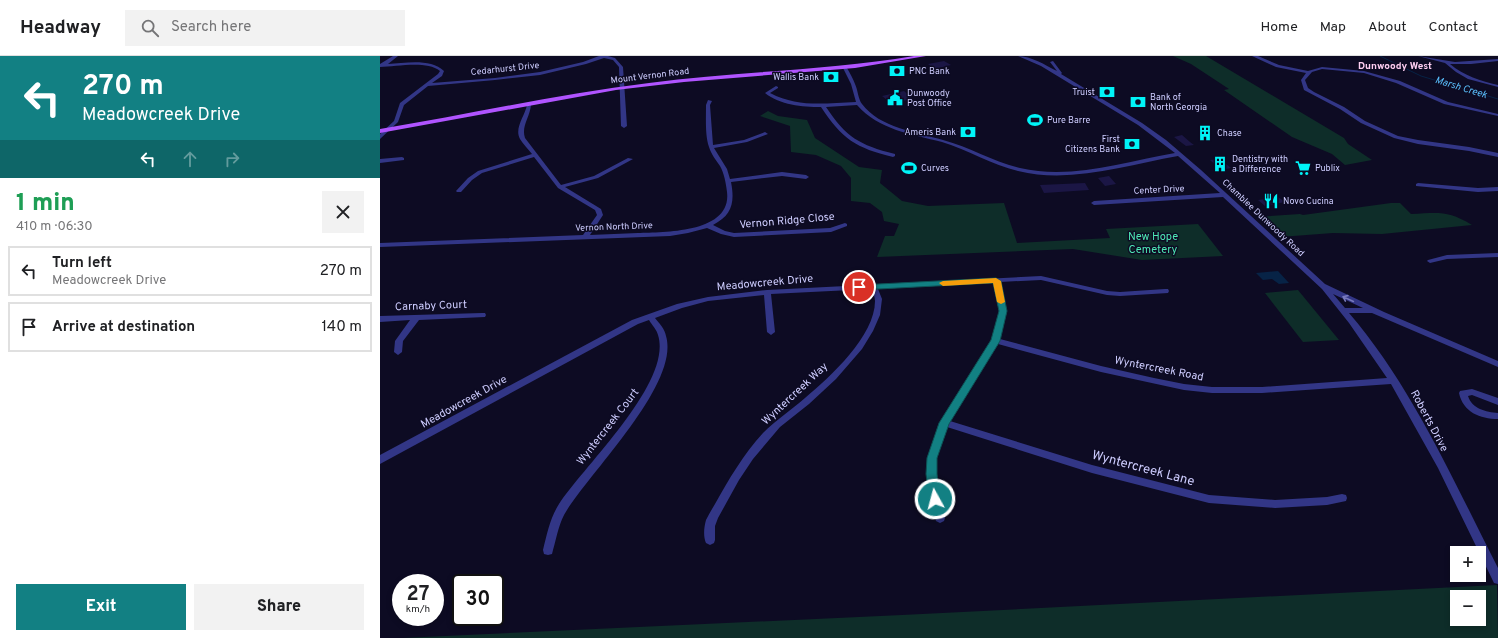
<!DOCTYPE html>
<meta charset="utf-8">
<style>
:root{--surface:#fff;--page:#f2f2f2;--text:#202124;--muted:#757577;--line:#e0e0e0;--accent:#128083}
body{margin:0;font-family:Overpass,sans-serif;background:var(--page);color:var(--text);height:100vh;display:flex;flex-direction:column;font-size:15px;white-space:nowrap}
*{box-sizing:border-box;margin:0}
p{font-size:13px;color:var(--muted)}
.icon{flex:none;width:22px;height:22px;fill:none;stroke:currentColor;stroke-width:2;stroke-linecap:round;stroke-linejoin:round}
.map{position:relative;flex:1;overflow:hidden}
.panel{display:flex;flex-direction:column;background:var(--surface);width:380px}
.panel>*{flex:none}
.top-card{background:#128083;color:#fff;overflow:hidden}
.controls{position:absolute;left:1070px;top:490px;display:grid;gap:8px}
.controls a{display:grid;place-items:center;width:36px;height:36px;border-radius:0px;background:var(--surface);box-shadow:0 2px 6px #0003;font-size:20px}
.speed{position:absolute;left:12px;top:518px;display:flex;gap:8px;font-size:20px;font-weight:700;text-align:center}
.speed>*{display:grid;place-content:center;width:52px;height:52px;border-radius:50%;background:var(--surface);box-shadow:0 2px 6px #0003;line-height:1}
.speed small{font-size:10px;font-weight:400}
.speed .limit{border:2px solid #111;border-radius:6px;background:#fff;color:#111}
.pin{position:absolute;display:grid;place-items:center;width:34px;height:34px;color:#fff;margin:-17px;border:2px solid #fff;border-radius:50%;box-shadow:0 1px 4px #0007}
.me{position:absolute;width:44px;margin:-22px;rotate:353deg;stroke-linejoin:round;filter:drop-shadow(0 0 3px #0008)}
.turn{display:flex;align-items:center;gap:14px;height:84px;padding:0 16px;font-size:18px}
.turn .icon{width:52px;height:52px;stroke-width:2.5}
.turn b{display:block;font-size:28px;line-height:34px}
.lanes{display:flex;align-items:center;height:38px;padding:0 16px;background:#0003;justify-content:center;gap:20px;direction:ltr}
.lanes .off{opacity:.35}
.round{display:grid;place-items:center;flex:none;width:42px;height:42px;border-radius:0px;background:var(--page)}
.head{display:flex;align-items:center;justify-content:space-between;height:68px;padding:0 16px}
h1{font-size:24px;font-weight:800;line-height:30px;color:#1e9e55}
.primary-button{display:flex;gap:8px;margin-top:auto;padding:8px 16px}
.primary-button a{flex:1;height:46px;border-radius:0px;background:var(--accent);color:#fff;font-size:16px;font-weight:800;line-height:46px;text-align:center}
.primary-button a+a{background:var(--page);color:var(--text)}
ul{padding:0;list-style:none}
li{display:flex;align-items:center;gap:12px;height:50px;margin:0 8px 6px;padding:0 8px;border:2px solid var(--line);border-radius:0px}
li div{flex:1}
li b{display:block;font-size:15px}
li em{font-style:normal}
header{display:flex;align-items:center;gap:24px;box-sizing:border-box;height:56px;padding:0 20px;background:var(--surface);border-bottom:1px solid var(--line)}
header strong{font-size:19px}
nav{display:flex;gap:22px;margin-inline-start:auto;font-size:14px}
.search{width:280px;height:36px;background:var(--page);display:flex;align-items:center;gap:10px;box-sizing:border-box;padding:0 14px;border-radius:0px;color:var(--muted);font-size:15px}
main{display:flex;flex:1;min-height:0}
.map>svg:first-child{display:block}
</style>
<header>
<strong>Headway</strong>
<div class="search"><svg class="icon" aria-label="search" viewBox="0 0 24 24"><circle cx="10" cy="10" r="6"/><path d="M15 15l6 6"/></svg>Search here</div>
<nav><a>Home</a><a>Map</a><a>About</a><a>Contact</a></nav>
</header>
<main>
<section class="panel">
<div class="top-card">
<div class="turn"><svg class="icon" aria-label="left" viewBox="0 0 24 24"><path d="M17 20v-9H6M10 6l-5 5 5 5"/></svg><div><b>270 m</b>Meadowcreek Drive</div></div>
<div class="lanes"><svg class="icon" aria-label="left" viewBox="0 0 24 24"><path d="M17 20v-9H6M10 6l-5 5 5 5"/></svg><svg class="icon off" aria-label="ahead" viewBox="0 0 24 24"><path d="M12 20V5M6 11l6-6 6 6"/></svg><svg class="icon off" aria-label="right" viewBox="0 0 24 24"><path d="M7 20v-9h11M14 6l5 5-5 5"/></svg></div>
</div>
<div class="head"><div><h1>1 min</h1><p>410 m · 06:30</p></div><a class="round"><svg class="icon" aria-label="close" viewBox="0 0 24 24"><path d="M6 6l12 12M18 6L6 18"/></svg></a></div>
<ul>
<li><svg class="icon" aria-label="left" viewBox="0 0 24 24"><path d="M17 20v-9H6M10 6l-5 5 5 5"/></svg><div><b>Turn left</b><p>Meadowcreek Drive</p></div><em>270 m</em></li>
<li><svg class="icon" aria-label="arrive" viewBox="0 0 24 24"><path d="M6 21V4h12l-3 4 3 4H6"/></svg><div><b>Arrive at destination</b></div><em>140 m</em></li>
</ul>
<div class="primary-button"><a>Exit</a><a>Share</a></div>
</section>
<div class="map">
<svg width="1118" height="582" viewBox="0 0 1118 582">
<rect width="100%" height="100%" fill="#0d0b23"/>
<g fill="#0e2d29" fill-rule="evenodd">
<path d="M793 0H826L964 82 968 88 992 104 965 109 952 98 912 81 844 34 849 33 811 8Z"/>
<path d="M388 55 398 60 427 64 435 82 479 111 502 114 500 127 522 145 548 150 624 147 637 187 730 182 726 173 818 168 843 200 762 204 693 193 497 201 505 180H514L519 168 504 165 502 156 490 147 471 145V122L461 110 436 99 411 96 410 70 380 60Z"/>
<path d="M1011 147H1020L1031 158C1059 157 1067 154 1092 169L1002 178 953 177 900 181 877 161 920 158 923 159Z"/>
<path d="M918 234 959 284 923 286 885 237Z"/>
<path d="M1117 529 1118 582H22L522 559ZM1077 541H1099V563H1077Z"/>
</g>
<path fill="#072346" d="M898 215 909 227 899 228 892 223 883 224 876 217Z"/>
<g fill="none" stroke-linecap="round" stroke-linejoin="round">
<path stroke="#072346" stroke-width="1" d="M1000 0 1041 20 1118 43"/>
</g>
<g fill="#1b1645">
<path d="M564 5 571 9 554 13 548 8Z"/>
<path d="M524 35 533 43 511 47 502 40Z"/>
<path d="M587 72 597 76 588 80 578 76Z"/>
<path d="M802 79 810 86 814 89 806 90 794 81Z"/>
<path d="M754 84 761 90 749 92 742 86Z"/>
<path d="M840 103 851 112 841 114 830 104Z"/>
<path d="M729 120 736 128 725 130 718 122Z"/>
<path d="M705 127 709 134 664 137 660 129Z"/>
<path d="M898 141 905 146 885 150 878 144Z"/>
</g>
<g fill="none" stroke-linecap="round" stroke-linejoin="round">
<g fill="#323686" fill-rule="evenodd">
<path d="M13 0H18L8 8C25 7 51 2 64 15L62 20 52 27 115 22 160 16 203 6 219 0H228L235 2 243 11 247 70 244 72 241 70 239 11 233 4 224 2 206 8 160 19 115 24 48 30 24 49 18 66 0 83V78L14 65 20 47 58 18 60 15C46 4 16 11 0 11V8Z"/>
<path d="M638 0C651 0 665 9 677 15L670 6 673 5 682 17 681 18 762 67 786 84 821 114 945 228 1004 256 1118 305V311L992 257H969C1032 330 1074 426 1118 512V528L1114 527 1058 412 1011 328 882 337H832L804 334 721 316 618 288 570 365 712 409 829 439 895 444 947 441 962 438 966 439 967 442 966 445 947 449 895 452 829 447 712 417 567 371C564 381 559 391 557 401 553 418 561 445 565 462L564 465 560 467 556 465 550 443 547 418V402L561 365 612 285 619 255 613 227 498 233 502 243 500 259 493 275 482 293 456 323 429 348 400 371 373 403 359 424 338 462 335 470V484L334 487 330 489 326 487C323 480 324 471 326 464 329 458 332 453 335 448 349 423 363 399 383 377 396 364 411 354 425 342 450 321 495 280 495 245 495 241 493 237 491 233L391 238 395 276 391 279 387 276 384 239 328 245 302 252 275 262C279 267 285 273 286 280 300 327 212 414 187 454 179 466 177 480 173 494L172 498 168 499 164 498 163 494C167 478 170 462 179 448 204 410 293 326 278 279 277 274 272 269 269 264L258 268 0 408V399L252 264 297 248 328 241 387 234 661 220 727 235 740 236 785 233H788L789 235 788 237 740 240 727 239 661 224 620 226 627 255 620 283 721 310 774 322 804 328 832 331H882L1007 322 969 267 942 233 843 141 714 149 711 147 714 145 840 137 798 100C746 109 691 128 638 115 612 109 588 94 562 86 531 78 499 74 477 49L446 51C466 81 479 89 515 98V100L513 101C476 92 462 83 441 51 422 51 400 49 385 37L396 30 398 31V32L390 37C419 52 445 47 476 46L471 28 463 12 465 11 467 12C470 17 473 23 475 28 478 34 478 43 482 48 500 72 536 76 563 84 590 91 613 106 640 112 691 124 744 106 795 97L758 69 661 10ZM953 238 983 252H965Z"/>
<path d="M872 0H878L899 9 928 15 942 11 984 15 1020 25 1068 46 1118 58V60L1064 48 1016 27 984 17 942 13 932 16 925 24 928 32 934 36 964 51 985 65 1018 80 1038 84 1089 91 1118 97V101L1089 95 1038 88 1014 82 981 67 960 53 924 34 921 24 926 17 896 11Z"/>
<path d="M1038 0 1075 6 1118 3V5L1091 8H1070C1084 20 1101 25 1118 29V31L1088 23 1076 16 1065 7Z"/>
<path d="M328 44 332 45 330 49 333 89 364 84 385 76 388 78 367 86 334 92 347 113 350 123 402 116 426 119 429 121 426 123 402 120 351 126C355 147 352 159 333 169L345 175 354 177 450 172 465 167 467 168V170L451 176 354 181 341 178 327 172 308 177 290 180 0 191V187L203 179 217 159 215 154 178 132 154 101 102 117 92 124 81 136H77L76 135 88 122 98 115 152 98C148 93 143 88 140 83 134 72 145 60 147 49L149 48 151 49C150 61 141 70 145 82L181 129 214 120 248 102 253 103 218 122 185 131 221 153 223 159 210 179C226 178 242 178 258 177 285 176 352 177 347 136 346 127 344 117 340 110 336 104 331 98 329 91 325 79 326 63 326 49Z"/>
<path d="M22 101 24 102V104L0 107V103Z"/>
<path d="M1038 127 1098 132 1118 131V135L1098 136 1036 130V128Z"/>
<path d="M1118 197V201L1067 203 1050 207 1047 205 1048 204 1067 199Z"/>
<path d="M102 257H105L106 259 105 261 39 264 23 285 22 296 18 299 14 296 15 285 30 264 0 266V260Z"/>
<path d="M1092 333 1118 342V349L1092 339 1088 340C1092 353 1106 356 1118 357V363C1100 363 1083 356 1079 337L1080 335Z"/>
</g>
<path fill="#b054ff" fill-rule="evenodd" d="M534 0H546L475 12 304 26 236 34 0 77V73C90 58 178 38 269 27 357 15 446 15 534 0Z"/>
</g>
<defs><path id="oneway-shaft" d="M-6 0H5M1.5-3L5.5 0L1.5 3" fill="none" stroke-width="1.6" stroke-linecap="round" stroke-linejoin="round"/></defs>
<use stroke="#787abc" href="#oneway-shaft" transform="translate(968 243) rotate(-155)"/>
<path fill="#128083" stroke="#0c5355" d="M616 222 621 225 627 255 620 285 569 368 557 402V418L560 443 559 446 555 448 551 446 549 443 546 418 547 402 559 367 611 284 619 255 613 227 479 234 475 231 479 229Z"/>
<path fill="#f59e0b" d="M616 222 621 225 625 246 621 248 617 246 613 227 563 230 559 227 563 225Z"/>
<defs>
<symbol id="bank-bare" viewBox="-9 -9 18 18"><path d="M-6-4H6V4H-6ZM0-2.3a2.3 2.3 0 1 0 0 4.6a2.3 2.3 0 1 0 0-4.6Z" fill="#00f4f8" stroke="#0d0b23" stroke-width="2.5" paint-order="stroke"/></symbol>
<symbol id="civic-bare" viewBox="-9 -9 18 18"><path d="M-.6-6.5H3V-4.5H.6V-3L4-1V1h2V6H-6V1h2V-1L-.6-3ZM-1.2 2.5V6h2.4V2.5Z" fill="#00f4f8" stroke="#0d0b23" stroke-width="2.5" paint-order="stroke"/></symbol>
<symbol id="stadium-bare" viewBox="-9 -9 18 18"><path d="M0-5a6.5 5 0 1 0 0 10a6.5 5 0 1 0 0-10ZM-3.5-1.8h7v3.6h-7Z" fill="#00f4f8" stroke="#0d0b23" stroke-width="2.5" paint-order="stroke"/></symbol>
<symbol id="building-bare" viewBox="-9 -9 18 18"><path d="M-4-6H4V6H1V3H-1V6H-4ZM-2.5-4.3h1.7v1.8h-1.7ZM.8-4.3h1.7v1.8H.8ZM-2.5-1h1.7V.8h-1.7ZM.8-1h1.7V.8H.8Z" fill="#00f4f8" stroke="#0d0b23" stroke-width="2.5" paint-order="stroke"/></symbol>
<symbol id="supermarket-bare" viewBox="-9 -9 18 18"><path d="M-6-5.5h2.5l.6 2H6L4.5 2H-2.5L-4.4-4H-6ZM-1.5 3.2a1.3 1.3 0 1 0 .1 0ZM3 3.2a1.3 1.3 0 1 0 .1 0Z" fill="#00f4f8" stroke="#0d0b23" stroke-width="2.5" paint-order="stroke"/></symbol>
<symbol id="restaurant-bare" viewBox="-9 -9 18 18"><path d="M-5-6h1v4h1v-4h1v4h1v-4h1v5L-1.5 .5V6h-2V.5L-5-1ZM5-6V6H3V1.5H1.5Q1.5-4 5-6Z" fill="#00f4f8" stroke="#0d0b23" stroke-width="2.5" paint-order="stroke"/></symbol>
</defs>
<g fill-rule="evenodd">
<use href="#bank-bare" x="506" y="4" width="22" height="22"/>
<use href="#bank-bare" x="440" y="10" width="22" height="22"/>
<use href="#bank-bare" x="716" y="25" width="22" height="22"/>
<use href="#civic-bare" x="504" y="31" width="22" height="22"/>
<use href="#bank-bare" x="747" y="35" width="22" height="22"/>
<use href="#stadium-bare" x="644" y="53" width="22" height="22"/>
<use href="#bank-bare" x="577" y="65" width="22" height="22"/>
<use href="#building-bare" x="814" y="66" width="22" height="22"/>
<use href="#bank-bare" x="741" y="77" width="22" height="22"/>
<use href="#building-bare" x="829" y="97" width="22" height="22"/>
<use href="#stadium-bare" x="518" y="101" width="22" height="22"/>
<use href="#supermarket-bare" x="912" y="101" width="22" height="22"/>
<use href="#restaurant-bare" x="880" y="134" width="22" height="22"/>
</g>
<g text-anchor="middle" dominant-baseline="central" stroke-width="3" stroke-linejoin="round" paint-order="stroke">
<g font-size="9" fill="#cecdff" stroke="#0d0b23">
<text transform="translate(125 13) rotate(-6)">Cedarhurst Drive</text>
<text transform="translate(270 20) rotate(-7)">Mount Vernon Road</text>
<text transform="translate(779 134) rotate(-3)">Center Drive</text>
<text transform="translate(883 162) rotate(43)">Chamblee Dunwoody Road</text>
<text transform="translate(234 171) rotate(-2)">Vernon North Drive</text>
</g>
<g font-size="9" fill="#cecdff" stroke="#0d0b23" text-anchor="start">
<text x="529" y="15">PNC Bank</text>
<text x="439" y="21" text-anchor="end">Wallis Bank</text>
<text x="715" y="36" text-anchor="end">Truist</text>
<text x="527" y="37">Dunwoody<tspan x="527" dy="10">Post Office</tspan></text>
<text x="770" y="41">Bank of<tspan x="770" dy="10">North Georgia</tspan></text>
<text x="667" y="64">Pure Barre</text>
<text x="576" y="76" text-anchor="end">Ameris Bank</text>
<text x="837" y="77">Chase</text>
<text x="740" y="83" text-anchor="end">First<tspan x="740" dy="10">Citizens Bank</tspan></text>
<text x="852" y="103">Dentistry with<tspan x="852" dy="10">a Difference</tspan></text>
<text x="541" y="112">Curves</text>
<text x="935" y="112">Publix</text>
<text x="903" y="145">Novo Cucina</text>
</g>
<g font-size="10" font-weight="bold" fill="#ffcff2" stroke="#0d0b23">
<text x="1015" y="10">Dunwoody West</text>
</g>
<g font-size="10" font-style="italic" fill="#5bc1ff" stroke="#0d0b23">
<text transform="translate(1081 32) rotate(17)">Marsh Creek</text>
</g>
<g font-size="11" fill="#cecdff" stroke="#0d0b23">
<text transform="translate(407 165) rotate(-5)">Vernon Ridge Close</text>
<text transform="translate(385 227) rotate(-5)">Meadowcreek Drive</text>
<text transform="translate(51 250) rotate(-2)">Carnaby Court</text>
<text transform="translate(779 313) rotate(11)">Wyntercreek Road</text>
<text transform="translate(415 338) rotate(-43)">Wyntercreek Way</text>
<text transform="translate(84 346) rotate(-29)">Meadowcreek Drive</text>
<text transform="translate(1049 365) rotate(62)">Roberts Drive</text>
<text transform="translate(228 371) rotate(-52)">Wyntercreek Court</text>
</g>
<g font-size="11" fill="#4eeab6" stroke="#0d0b23">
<text x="773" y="181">New Hope<tspan x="773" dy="13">Cemetery</tspan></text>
</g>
<g font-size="13" fill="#cecdff" stroke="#0d0b23">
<text transform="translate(763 413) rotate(15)">Wyntercreek Lane</text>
</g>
</g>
</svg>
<div class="controls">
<a>+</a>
<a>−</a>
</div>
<div class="speed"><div>27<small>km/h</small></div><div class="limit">30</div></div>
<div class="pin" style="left:479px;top:231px;background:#d93025"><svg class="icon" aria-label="arrive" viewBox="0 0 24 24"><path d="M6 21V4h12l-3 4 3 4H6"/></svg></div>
<svg class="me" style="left:555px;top:443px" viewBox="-20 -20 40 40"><circle r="17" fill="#128083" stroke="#fff" stroke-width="3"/><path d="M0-11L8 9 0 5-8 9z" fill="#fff"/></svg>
</div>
</main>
